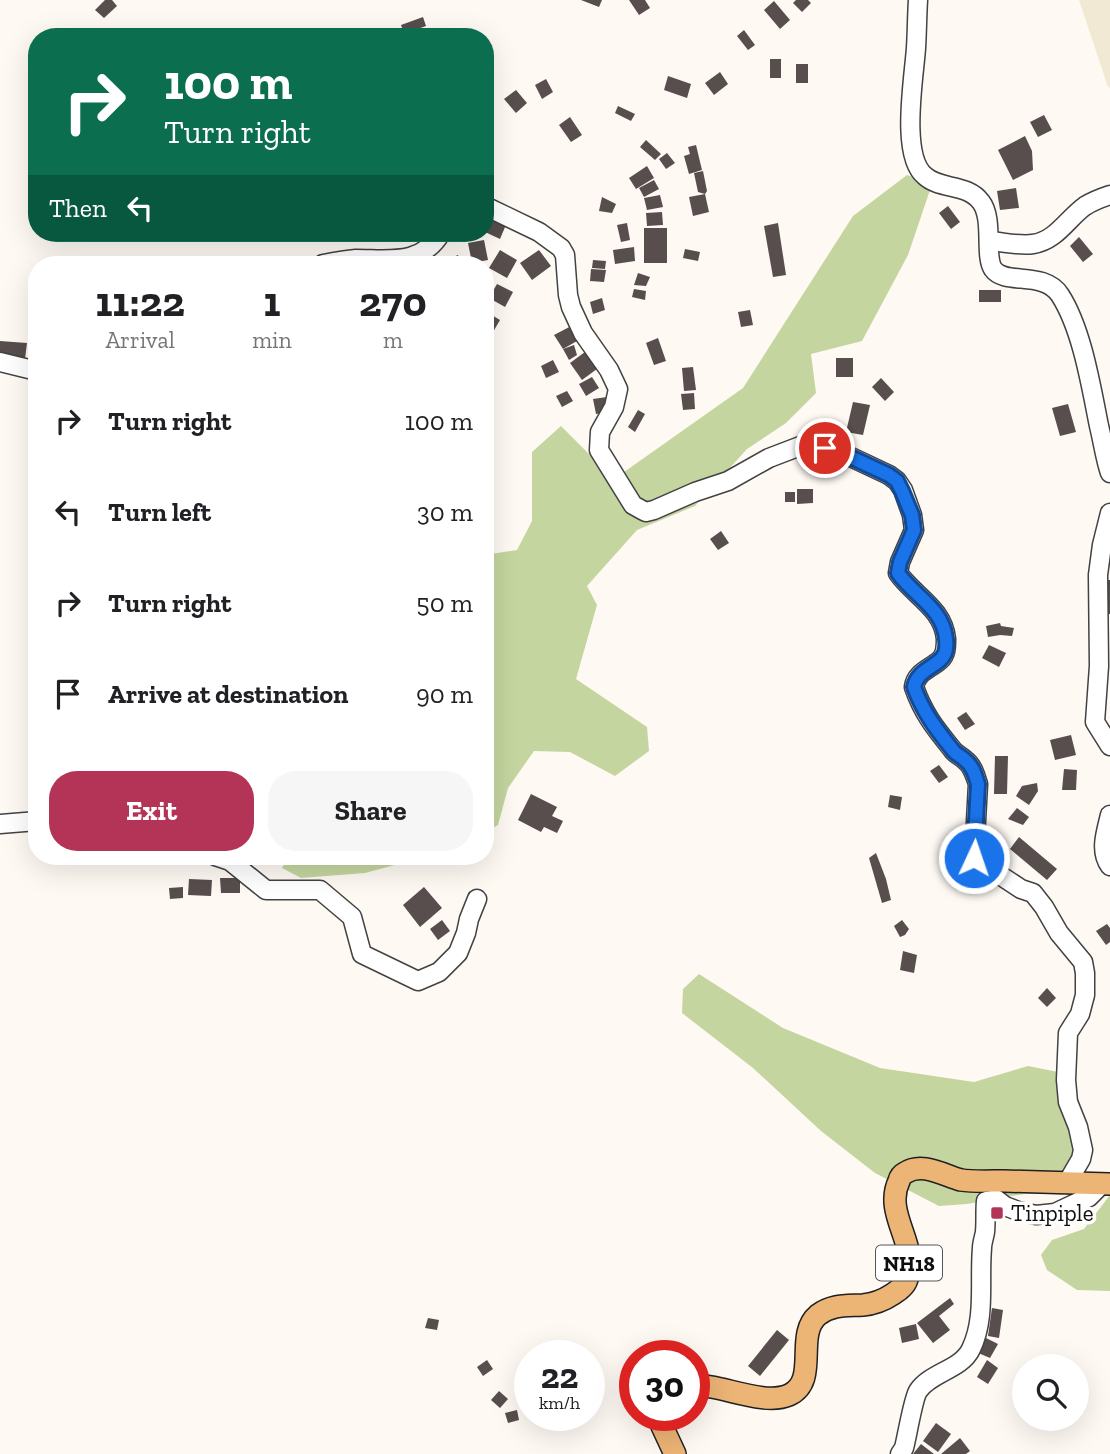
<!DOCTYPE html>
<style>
:root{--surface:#fff;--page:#f6f6f6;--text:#202124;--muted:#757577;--accent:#b33456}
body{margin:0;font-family:"Zilla Slab",serif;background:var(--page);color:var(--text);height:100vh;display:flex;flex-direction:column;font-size:26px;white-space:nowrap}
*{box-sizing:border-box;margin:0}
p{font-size:23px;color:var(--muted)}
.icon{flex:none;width:38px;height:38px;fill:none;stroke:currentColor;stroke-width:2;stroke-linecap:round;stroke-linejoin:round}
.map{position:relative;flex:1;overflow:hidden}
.sheet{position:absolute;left:28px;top:256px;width:466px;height:609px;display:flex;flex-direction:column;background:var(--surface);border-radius:28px;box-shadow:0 7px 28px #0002}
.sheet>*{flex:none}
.guide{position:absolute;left:28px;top:28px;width:466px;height:214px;border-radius:28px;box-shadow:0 7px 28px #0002;background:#0b6e4f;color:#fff;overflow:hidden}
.tools{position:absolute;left:1012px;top:1354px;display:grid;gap:14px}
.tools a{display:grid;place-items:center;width:77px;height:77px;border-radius:50%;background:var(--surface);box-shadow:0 7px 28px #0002;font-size:35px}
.speed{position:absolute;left:514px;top:1340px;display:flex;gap:14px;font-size:35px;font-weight:700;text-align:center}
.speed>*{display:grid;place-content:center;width:91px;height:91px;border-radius:50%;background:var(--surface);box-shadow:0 7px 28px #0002;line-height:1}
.speed small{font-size:18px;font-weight:400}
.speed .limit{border:10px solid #d22;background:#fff;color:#111}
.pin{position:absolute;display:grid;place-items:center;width:60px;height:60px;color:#fff;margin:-30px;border:4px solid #fff;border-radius:50%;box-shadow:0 2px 7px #0007}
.me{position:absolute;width:77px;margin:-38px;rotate:3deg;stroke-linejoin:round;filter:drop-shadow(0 0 5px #0008)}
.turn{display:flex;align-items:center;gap:24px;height:147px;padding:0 21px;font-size:32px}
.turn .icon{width:91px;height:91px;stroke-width:2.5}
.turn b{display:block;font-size:49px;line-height:60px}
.then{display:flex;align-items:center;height:66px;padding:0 21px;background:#0003;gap:14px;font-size:26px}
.eta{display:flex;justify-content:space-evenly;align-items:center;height:119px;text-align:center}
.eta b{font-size:42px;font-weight:700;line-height:49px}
.action{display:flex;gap:14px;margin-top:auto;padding:14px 21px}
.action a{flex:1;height:80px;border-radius:28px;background:var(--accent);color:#fff;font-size:28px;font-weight:700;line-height:80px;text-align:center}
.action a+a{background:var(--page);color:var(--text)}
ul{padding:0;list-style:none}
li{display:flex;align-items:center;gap:21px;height:91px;padding:0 21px}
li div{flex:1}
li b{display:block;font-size:26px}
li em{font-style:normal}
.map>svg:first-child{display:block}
</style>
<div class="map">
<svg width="1110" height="1454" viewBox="0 0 1110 1454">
<rect width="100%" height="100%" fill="#fef9f3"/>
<path fill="#f2e9d4" d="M1079 0H1110V88L1108 87Z"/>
<g fill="#c4d59f">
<path d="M907 175 915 178 930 190 908 255 862 341 811 354 816 393 786 423 747 449 695 506 637 530 587 586 597 605 576 679 647 727 649 751 615 776 570 752 534 751 508 788 498 825 485 832V555L517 550 532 521V452L561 426 595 460 617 477 743 388 853 216Z"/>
<path d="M288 856H428L365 873 301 878 282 868Z"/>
<path d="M699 974 783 1028 880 1068 974 1082 1028 1066 1068 1074 1092 1150 1082 1177 1052 1194H1024L967 1204 939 1206 875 1173 821 1131 753 1068 682 1013 683 989Z"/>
<path d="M1110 1195V1291L1077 1290 1047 1270 1041 1255 1052 1240 1084 1229Z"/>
</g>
<g fill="#574e4d">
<path d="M105 0H112L117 6 104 18 95 10Z"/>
<path d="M581 0H602L599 7Z"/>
<path d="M629 0H645L650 8 639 15Z"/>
<path d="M796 0H808L811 3 802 12 793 3Z"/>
<path d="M774 1 790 20 780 29 764 10Z"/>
<path d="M423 17 426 26 404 34 401 25Z"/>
<path d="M744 30 755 45 748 50 737 36Z"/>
<rect x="770" y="59" width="11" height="19"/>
<rect x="796" y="64" width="12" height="19"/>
<path d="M720 72 728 84 714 95 705 83Z"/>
<path d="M668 76 691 84 687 98 664 90Z"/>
<path d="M546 79 553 92 542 99 535 85Z"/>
<path d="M516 90 527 103 516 113 504 99Z"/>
<path d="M618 106 635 114 631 121 615 113Z"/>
<path d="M1044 115 1052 130 1038 137 1030 122Z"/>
<path d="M570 117 582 135 571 142 559 125Z"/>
<path d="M1025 136 1032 151 1033 170 1013 180 998 150Z"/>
<path d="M646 140 661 154 655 160 640 147Z"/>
<path d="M696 145 702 170 689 174 684 156 690 154 688 147Z"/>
<path d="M667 153 675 163 666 169 659 159Z"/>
<path d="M647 166 654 178 636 189 629 178Z"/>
<path d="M703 171 707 191 705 194 698 192 694 173Z"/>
<path d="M654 180 659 189 644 197 639 188Z"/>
<path d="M1016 188 1019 208 1000 210 997 191Z"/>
<path d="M705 194 709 212 693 216 689 197Z"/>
<path d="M660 195 663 207 647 210 644 198Z"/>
<path d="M602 197 616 204 612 213 599 211Z"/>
<path d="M948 206 960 222 951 229 939 213Z"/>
<path d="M489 211 508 220 500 239 485 232V219Z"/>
<path d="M662 212 663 225 647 226 646 213Z"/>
<path d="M627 223 630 240 621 242 617 225Z"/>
<path d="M778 223 786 275 773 277 764 226Z"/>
<rect x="644" y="228" width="23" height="35"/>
<path d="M1079 237 1093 254 1083 262 1070 246Z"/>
<path d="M484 240 488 260 472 263 468 243Z"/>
<path d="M634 247 635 261 615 264 613 250Z"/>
<path d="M685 249 700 252 698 261 683 258Z"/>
<path d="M500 250 517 260 507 278 489 268Z"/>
<path d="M539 250 551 266 532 280 520 263Z"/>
<path d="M458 255 461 264H444L443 261Z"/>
<path d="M593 260 606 261 605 269 592 268Z"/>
<path d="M591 269 606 270 604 282 590 281Z"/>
<path d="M638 273 650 277 646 286 634 285Z"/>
<path d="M497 284 513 292 505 307 489 298Z"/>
<path d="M634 289 646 291 645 300 632 297Z"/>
<rect x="979" y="290" width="22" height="12"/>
<path d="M602 298 605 310 593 314 590 302Z"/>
<path d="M750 310 753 325 741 327 738 312Z"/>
<path d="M485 311 500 320 493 332 485 328Z"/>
<path d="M577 323 584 337 563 349 554 335Z"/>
<path d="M658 338 666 361 654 365 646 343Z"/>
<path d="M0 341 27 343 25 359 0 356Z"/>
<path d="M574 345 577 355 569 360 563 349Z"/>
<path d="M589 349 601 366 582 380 570 363Z"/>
<rect x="836" y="358" width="17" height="19"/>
<path d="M553 360 559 372 546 378 541 366Z"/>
<path d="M693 367 696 390 684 391 682 368Z"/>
<path d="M592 377 599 388 586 396 579 384Z"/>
<path d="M881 378 894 392 885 401 872 387Z"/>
<path d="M567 391 573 401 562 407 556 396Z"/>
<path d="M694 393 695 409 683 410 681 394Z"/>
<path d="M607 397 609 412 596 414 593 399Z"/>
<path d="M853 402 870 405 863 435 846 432Z"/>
<path d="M1068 404 1076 432 1060 436 1052 408Z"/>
<path d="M638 410 645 414 635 432 628 427Z"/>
<path d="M838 452 840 464 826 467 824 454Z"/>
<path d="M797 489H813V503L797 504Z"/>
<rect x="785" y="492" width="10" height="10"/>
<path d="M32 493 37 494V507L28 504Z"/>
<path d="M721 531 729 543 718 550 710 539Z"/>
<path d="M1106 580H1110V614H1103Z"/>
<path d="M1000 623 1001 626 1014 628 1012 636 1000 635 988 637 986 626Z"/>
<path d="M989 645 1006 653 999 667 982 658Z"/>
<path d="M966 712 975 724 965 730 957 718Z"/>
<path d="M1071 735 1076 755 1055 760 1050 740Z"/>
<path d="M995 756H1008L1007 794H994Z"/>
<path d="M939 765 948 777 939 783 930 771Z"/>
<path d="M1064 769 1077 770 1076 790H1062Z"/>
<path d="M1037 783 1038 791 1029 805 1016 796 1022 786Z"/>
<path d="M531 794 557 807 552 816 563 821 557 833 544 827 541 832 518 820Z"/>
<path d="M890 795 902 797 900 810 888 807Z"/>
<path d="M1017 808 1029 817 1023 825 1008 819Z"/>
<path d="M1019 837 1057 869 1047 880 1010 849Z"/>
<path d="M876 853 886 879 891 900 882 903 869 858Z"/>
<path d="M220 878H240V893H221Z"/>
<path d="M189 879 212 880 211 896 188 895Z"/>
<path d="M183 887V898L170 899 169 888Z"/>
<path d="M424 887 442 908 420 927 403 905Z"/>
<path d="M442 920 450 931 438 940 430 929Z"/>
<path d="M902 920 909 929 905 935 900 937 894 926Z"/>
<path d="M1107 924 1110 928V942L1106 945 1096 931Z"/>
<path d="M903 951 917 955 914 973 900 970Z"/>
<path d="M1047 988 1056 998 1047 1007 1038 998Z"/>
<path d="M950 1298 954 1304 939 1316 950 1330 933 1343 917 1323Z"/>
<path d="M992 1308 1003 1310 999 1338 988 1336Z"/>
<path d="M428 1318 439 1320 437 1330 425 1328Z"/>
<path d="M916 1324 919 1339 902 1343 899 1328Z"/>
<path d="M777 1330 789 1340 760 1376 748 1366Z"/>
<path d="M984 1337 998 1344 990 1358 976 1352Z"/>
<path d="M487 1360 493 1369 483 1376 477 1367Z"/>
<path d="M987 1360 998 1368 988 1384 977 1377Z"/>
<path d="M499 1391 508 1399 500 1408 491 1400Z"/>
<path d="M517 1410 519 1420 508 1423 505 1413Z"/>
<path d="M936 1423 951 1434 938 1452 923 1441Z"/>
<path d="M960 1438 970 1451 966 1454H941Z"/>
<path d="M921 1444 934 1454H913Z"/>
</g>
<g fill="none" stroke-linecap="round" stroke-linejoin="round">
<defs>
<g id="minor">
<path d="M918 0C917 16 917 32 916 48 914 78 900 156 925 176 940 190 967 183 981 202 994 219 984 255 993 269 1005 286 1044 270 1060 295 1082 329 1091 386 1099 426 1103 442 1105 458 1110 473"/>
<path d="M485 206 539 232 561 248 565 255 568 295 571 307 583 333 609 370 618 389 614 407 600 432 599 450 633 505 642 510 646 512 654 510 695 492 728 481 769 458 803 445 838 451 889 475 897 481 903 490 912 515 914 530 900 562 898 573C914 596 943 608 946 639 946 647 946 655 940 660 930 669 916 672 914 687 923 713 935 728 952 749 955 754 961 756 965 760 973 766 975 775 978 784L974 858 1021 889 1033 893 1044 907 1059 933 1083 962 1085 973V995L1080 1014 1068 1033 1066 1080 1068 1102 1078 1127 1083 1150 1081 1159 1067 1183"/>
<path d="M989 241C1003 242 1019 246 1033 244 1056 241 1068 218 1085 206 1093 201 1101 198 1110 195"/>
<path d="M323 264C334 262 345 260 356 259 389 259 421 266 441 233"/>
<path d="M0 362 37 371"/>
<path d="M1110 513 1102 545 1098 575 1099 666 1095 722 1110 746"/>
<path d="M1110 815C1106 832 1099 851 1110 866"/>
<path d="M0 824 37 821"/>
<path d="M215 856 230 861 266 890H320L352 917 362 954 418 981 439 972 458 953 466 933 469 919 477 899"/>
<path d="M900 1454 904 1448C907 1437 913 1399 918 1391 931 1372 961 1370 971 1349 986 1318 979 1281 982 1248 982 1243 984 1238 985 1232 986 1222 985 1211 986 1201L996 1199 1005 1206 1018 1211 1036 1215 1055 1213 1089 1197 1102 1184"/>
</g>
<g id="major">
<path d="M695 1385C722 1385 764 1406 789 1395 820 1381 794 1335 818 1315 832 1304 847 1306 863 1305 874 1304 884 1300 893 1294 899 1290 905 1286 907 1279 920 1246 883 1214 899 1181 900 1177 901 1175 905 1173 922 1161 945 1176 961 1180 974 1182 990 1181 1004 1181 1039 1182 1075 1183 1110 1184"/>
<path d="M661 1416 662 1426 675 1454"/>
</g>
</defs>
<use href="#minor" stroke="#424242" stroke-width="21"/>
<use href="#major" stroke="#202020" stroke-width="24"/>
<use href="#minor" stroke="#fff" stroke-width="18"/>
<use href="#major" stroke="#ecb475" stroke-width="21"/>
</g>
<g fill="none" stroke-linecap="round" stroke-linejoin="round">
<defs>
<path id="route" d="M825 448 844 454 889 475 897 481 902 491 912 515 914 530 900 562 898 573C914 596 943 608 946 639 947 647 946 655 940 660 930 669 917 672 914 687 923 712 936 729 952 749 955 754 961 756 965 760 973 766 975 775 978 784L974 858"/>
</defs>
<use href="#route" stroke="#114b97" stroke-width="18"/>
<use href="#route" stroke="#1a73e8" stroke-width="12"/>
</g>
<rect fill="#b33456" stroke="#fff" stroke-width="2.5" x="990" y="1206" width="14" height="14" rx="3.5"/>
<g text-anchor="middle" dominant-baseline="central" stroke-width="7" stroke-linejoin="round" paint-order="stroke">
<rect fill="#fff" stroke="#575757" stroke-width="2" x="876" y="1245.5" width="66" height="35" rx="5"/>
<g font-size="21" font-weight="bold" fill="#0f0f0f">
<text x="909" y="1263">NH18</text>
</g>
<g font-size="23" fill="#0f0f0f" stroke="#fff" text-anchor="start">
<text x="1011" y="1213">Tinpiple</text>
</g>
</g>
</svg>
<div class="tools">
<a><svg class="icon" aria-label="search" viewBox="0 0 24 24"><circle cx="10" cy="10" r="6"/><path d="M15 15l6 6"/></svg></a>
</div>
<div class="speed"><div>22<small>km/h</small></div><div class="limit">30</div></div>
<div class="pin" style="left:825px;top:448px;background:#d93025"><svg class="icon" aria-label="arrive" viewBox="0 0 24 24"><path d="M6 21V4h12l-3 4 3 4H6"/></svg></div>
<svg class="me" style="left:974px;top:858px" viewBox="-20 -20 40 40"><circle r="17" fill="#1a73e8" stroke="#fff" stroke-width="3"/><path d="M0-11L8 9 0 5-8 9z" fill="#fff"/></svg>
<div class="guide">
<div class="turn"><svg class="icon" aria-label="right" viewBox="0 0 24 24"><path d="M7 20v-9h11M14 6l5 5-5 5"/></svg><div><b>100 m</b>Turn right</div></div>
<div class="then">Then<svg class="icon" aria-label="left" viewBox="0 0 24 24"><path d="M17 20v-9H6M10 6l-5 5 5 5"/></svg></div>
</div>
<section class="sheet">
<div class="eta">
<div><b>11:22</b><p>Arrival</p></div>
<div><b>1</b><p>min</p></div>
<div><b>270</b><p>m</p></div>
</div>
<ul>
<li><svg class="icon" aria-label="right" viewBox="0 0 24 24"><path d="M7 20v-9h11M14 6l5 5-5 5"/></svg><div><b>Turn right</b></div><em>100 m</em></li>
<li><svg class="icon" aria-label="left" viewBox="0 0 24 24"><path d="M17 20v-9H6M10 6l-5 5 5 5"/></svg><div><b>Turn left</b></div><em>30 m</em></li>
<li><svg class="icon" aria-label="right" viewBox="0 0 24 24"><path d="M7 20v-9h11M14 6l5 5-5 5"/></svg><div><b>Turn right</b></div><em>50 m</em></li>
<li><svg class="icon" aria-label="arrive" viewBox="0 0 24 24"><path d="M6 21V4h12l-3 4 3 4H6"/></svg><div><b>Arrive at destination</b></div><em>90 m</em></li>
</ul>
<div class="action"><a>Exit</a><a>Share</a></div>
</section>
</div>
